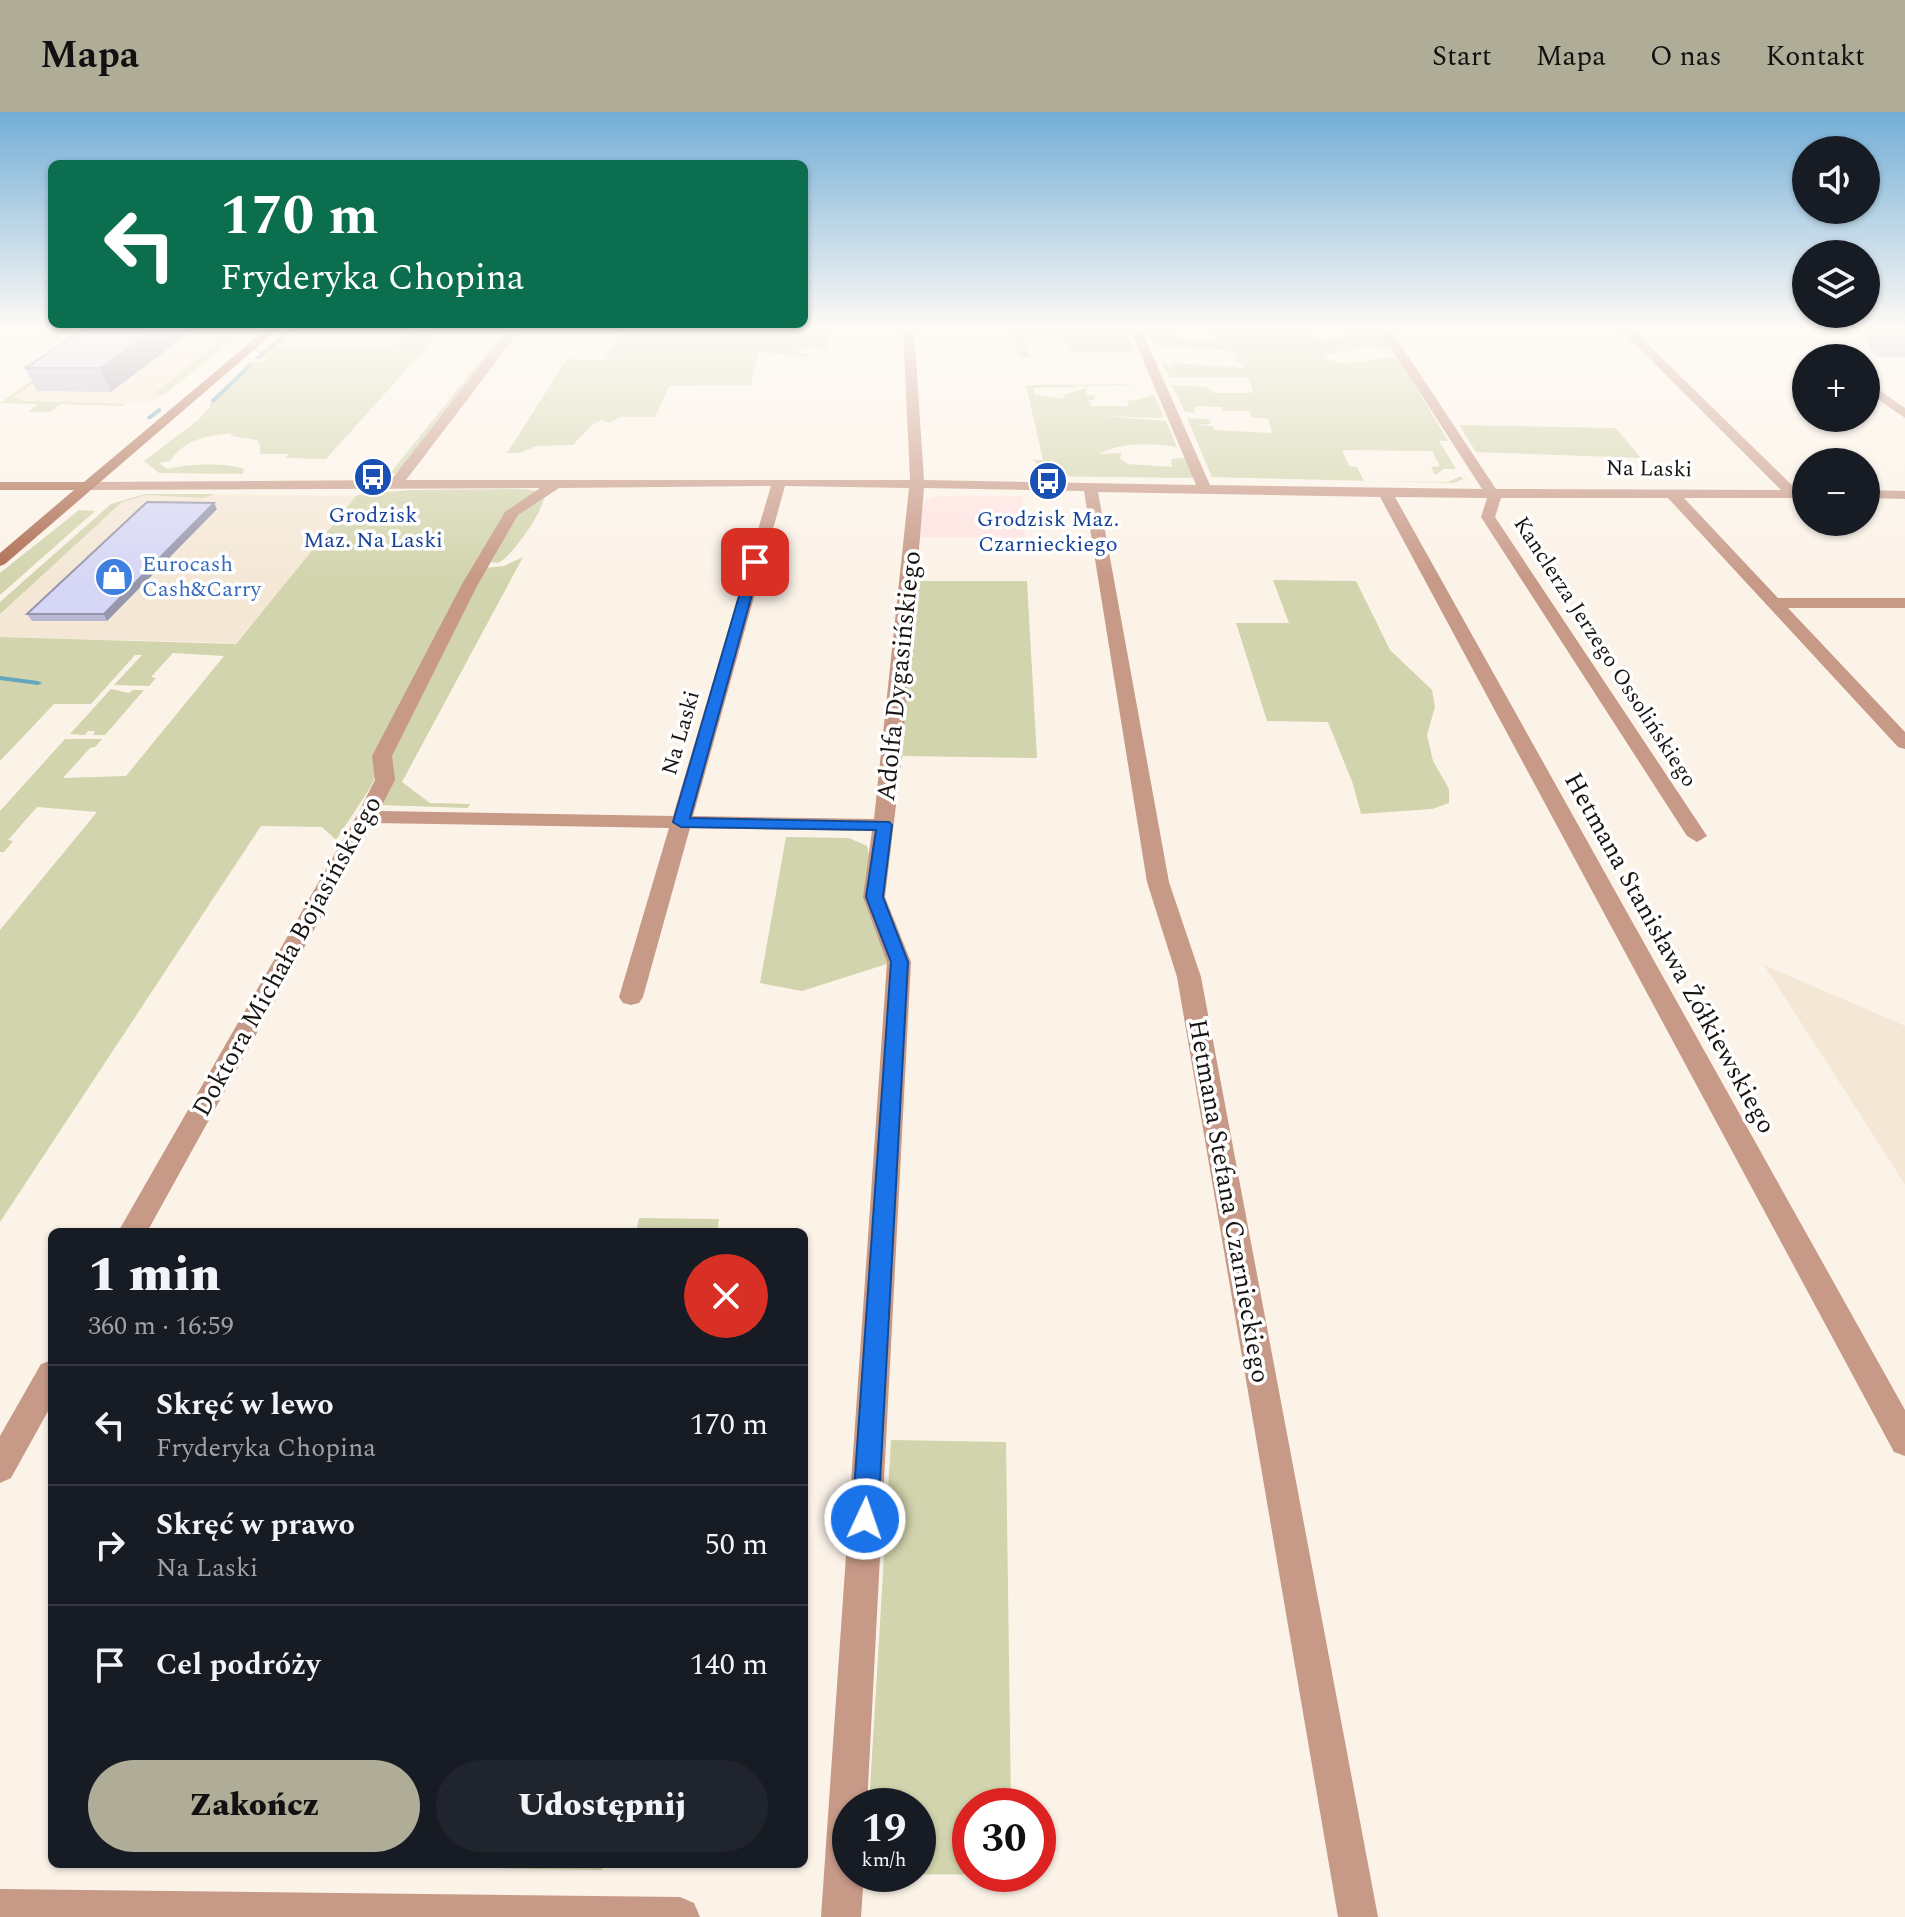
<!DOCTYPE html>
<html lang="pl">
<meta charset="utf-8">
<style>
:root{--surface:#171b24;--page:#20242c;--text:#f1f3f6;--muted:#9ea1a6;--line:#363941;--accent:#afac97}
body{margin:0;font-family:Spectral,serif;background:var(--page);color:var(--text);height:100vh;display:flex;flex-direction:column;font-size:30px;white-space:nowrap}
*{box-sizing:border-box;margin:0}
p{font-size:26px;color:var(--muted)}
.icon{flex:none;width:44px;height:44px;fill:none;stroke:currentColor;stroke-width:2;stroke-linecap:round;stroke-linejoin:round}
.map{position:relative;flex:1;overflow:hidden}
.side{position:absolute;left:48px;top:1116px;width:760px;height:640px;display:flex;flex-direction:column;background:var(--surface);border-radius:12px;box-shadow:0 2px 6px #0004}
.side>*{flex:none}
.top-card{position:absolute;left:48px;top:48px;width:760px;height:168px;border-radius:12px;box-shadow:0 2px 6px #0004;background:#0b6e4f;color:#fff;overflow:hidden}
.fabs{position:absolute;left:1792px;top:24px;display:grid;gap:16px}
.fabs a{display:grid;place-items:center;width:88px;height:88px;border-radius:50%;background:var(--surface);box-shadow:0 2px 6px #0004;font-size:40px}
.speed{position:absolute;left:832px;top:1676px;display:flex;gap:16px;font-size:40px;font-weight:700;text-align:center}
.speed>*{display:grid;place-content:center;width:104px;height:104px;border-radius:50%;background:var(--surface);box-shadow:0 2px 6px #0004;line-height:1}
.speed small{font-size:20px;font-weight:400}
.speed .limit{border:12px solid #d22;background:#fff;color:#111}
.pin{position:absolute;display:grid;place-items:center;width:68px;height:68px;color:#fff;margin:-34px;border-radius:16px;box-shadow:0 4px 12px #0006}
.me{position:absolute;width:88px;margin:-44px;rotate:3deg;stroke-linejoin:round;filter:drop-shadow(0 0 6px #0008)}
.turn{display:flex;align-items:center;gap:28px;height:168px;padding:0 40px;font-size:36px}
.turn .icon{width:104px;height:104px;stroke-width:2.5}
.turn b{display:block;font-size:56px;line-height:68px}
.round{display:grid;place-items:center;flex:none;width:84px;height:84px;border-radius:42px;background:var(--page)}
.headline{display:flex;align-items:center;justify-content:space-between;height:136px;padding:0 40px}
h1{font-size:48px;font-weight:800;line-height:60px}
.action{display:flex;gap:16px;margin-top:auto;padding:16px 40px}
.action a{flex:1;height:92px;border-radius:48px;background:var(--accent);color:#111;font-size:32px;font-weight:800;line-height:92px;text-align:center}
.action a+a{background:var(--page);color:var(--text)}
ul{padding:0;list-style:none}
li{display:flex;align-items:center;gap:24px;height:120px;padding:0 40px;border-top:2px solid var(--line)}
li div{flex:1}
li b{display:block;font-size:30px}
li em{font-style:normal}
header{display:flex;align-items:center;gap:48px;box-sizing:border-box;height:112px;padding:0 40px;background:var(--accent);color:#111}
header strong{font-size:38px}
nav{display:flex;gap:44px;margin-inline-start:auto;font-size:28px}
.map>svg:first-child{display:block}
</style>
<header>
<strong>Mapa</strong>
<nav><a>Start</a><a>Mapa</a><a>O nas</a><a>Kontakt</a></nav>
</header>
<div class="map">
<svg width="1905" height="1805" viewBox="0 0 1905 1805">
<rect width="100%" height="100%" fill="#fcf3e8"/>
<g fill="#f4e7d6">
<path d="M105 217H246L152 292 0 291Z"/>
<path d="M297 217H411L390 238 275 236Z"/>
<path d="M145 382 356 384 236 531 0 525V492L112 392Z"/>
<path d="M1764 853 1905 914V1073L1854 993Z"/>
</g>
<path fill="#fee3e1" d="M938 384H1022L1025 426 920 425 923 390Z"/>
<g fill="#d1d4ac">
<path d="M105 217H110L13 285 25 289 127 292 122 294 61 292 50 300H28L38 292 0 291Z"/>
<path d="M286 217H297L276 236 390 238 411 217H443L326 347 285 346 289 342H260V333L257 328 231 324V321C205 324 184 328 170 349L159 351 167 357C185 352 226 350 244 357L243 362 159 361 144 349 198 308 210 295V291L250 250 272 248 253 247Z"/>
<path d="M506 217H510L396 362H362L363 360H391Z"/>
<path d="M623 217H828L826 238 818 235 799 236V241L809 242 808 245 758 240 751 273 669 274 655 305H620L610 311 601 308 593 312 573 333 537 334 519 341H507L567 247 605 248Z"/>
<path d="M1012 217H1124L1135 241 1072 240 1068 231 1022 230 1030 244 1137 245H1019Z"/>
<path d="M1146 217 1170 218 1173 219 1170 222 1181 227 1215 228 1212 217H1311L1315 227C1329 227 1340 226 1348 223L1346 217 1382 219 1393 236 1353 235 1355 239 1337 238 1338 241 1322 244C1343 260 1373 244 1398 245L1448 329H1439L1456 357H1444L1435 363 1431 355 1440 354 1432 339 1342 338 1349 354 1357 355 1364 369 1448 370 1461 364 1463 367 1454 371 1212 365 1187 306 1208 307 1211 312 1196 313 1212 314 1215 318 1272 321 1268 307 1251 305 1249 299H1223L1222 295 1195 294V301L1185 300 1172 273 1206 275 1215 281H1250L1253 279 1248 265H1170L1161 251H1166L1172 258 1171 251 1243 256V252L1238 251 1234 239 1152 233 1148 222 1158 221 1147 220Z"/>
<path d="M237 224 165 282H154L217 231 206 230 212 225Z"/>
<path d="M1149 272 1033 276 1035 283C1047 283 1052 287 1064 286L1065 282 1090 275 1086 277 1087 283H1094L1095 288H1089L1091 294H1128L1127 287 1132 289 1154 283 1164 306 1101 304 1166 309 1177 335C1150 331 1121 330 1099 342L1122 341 1120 346 1128 352 1172 355 1171 347 1184 346 1196 366 1033 364V359L1041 355 1033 348H1043L1026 273Z"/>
<path d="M1459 313 1616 316 1641 346 1476 340Z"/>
<path d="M524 377 537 379 506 400 370 676 336 728 322 715 261 714 0 1110V818L97 700 37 695 8 728 13 729 4 740H0V699L65 627H102L95 635 90 636 63 666 126 664 224 544 173 541 151 565 156 566 149 574 114 573 142 543H135L91 592H54L0 649V525L236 532 357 383 409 378Z"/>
<path d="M145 382H214L204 386 146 383 122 390 0 502V490L111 392Z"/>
<path d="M544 386C542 401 512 444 498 451L491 450 516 401Z"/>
<path d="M79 398 95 399 0 483V461Z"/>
<path d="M523 445 402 670 430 691 470 692 468 696 380 693 387 649 484 456 504 454Z"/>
<path d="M1273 468 1356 469 1390 538 1432 578 1435 595 1427 623 1433 649 1449 677V691L1432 697 1361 702 1353 672 1328 610 1267 609 1236 511H1289Z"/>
<path d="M916 469H1027L1037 646 902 644Z"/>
<path d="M111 577 129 581 133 578H144L105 623H93L95 619H88L85 623 70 622Z"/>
<path d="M786 725 849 726 867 734 890 851 802 879 760 871Z"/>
<path d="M639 1106 719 1107 717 1120H636Z"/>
<path d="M891 1328 1006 1330 1011 1694H970V1762L1012 1763 890 1762H918V1694H869Z"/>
<path d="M488 1752H603L602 1758 486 1756Z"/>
</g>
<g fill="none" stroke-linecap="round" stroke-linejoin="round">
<g fill="#65a5bd" fill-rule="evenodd">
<path d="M289 217H293L260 247H256V245Z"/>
<path d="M249 252 253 253 215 290H211V288Z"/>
<path d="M159 296 161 297V299L151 307H147V305Z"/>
<path d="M0 564 38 569 42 571 38 573 0 568Z"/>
</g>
<g fill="#c79987" fill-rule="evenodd">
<path d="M509 217H521L406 368H910L903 217H914L924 368 1196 373 1130 217H1141L1210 373 1482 377 1379 217H1390L1496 377 1781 378 1620 217H1632L1797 378H1806V386H1684L1778 486H1905V496H1788L1905 620V637L1898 635 1668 386H1501L1495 405 1707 724 1697 730 1687 724 1481 405 1487 386 1395 385 1905 1298V1344L1894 1340 1380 385 1098 380 1169 770 1201 865 1378 1805H1338L1177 865 1147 770 1084 379 924 376 902 643 885 785 911 850 867 1694H850V1762H864L861 1805H821L887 850 863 785 872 719 690 716 643 885 639 891 631 893 623 891 619 885 669 716 373 711 147 1120H118L356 705 375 668 372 644 461 474 505 400 540 376 88 378 81 374 88 370 391 368ZM771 374 673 704 379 699 395 668 392 644 477 474 518 403 559 376ZM785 374 909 376 874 707 693 704Z"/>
<path d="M1866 269 1905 296V306L1866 279Z"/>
<path d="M1866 378 1905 379V387L1866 386Z"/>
<path d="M52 1248V1292L11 1366 0 1371V1324L41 1252Z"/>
<path d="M0 1777 680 1785 694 1791 700 1805H0Z"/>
</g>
<path fill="#ad6c52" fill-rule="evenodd" d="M266 217H278L5 452 0 454V441L74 378H0V370H84Z"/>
</g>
<g fill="#b8b8d4">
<path d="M84 217H194L111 280 37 279 25 256Z"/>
<path d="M1862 217H1905V245H1879L1870 238Z"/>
<path d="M217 397 107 509H32L27 502Z"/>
</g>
<g fill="#9696ac">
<path d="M155 217H194L111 280 100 256Z"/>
<path d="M214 391 217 397 107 509 104 502Z"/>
</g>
<g fill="#d6d6f6" stroke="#9696ac" stroke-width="2">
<path d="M84 217H155L100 256H25Z"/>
<path d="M1883 217H1905V222H1891Z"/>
<path d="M147 390 214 391 104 502H27Z"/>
</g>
<linearGradient id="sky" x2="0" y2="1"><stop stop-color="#73aed7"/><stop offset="0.46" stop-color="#fefaf5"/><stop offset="1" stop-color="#fefaf5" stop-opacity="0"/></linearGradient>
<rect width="1905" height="469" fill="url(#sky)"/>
<path fill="#1a73e8" stroke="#114b97" stroke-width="2" d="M755 446 761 450 690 706 889 710 892 713 883 785 908 850 878 1407 874 1416 865 1419 856 1416 852 1407 891 850 866 785 876 718 681 715 673 710 749 450Z"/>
<defs>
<symbol id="bus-disc" viewBox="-11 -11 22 22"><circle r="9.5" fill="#1a4fb4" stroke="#fff"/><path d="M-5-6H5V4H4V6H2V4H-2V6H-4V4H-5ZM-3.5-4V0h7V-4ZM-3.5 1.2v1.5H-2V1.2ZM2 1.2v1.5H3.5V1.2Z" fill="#fff"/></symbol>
<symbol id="shop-disc" viewBox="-11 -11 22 22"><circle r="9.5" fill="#3f7fe0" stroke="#fff"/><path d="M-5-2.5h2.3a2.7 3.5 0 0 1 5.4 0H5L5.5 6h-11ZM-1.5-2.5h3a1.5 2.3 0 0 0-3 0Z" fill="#fff"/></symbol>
</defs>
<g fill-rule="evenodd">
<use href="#bus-disc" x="351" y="343" width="44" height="44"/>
<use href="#bus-disc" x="1026" y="347" width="44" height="44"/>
<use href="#shop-disc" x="92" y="443" width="44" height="44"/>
</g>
<g text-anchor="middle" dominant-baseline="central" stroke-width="7" stroke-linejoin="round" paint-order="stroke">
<g font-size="22" fill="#181512" stroke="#fff">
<text transform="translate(1649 357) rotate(1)">Na Laski</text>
<text transform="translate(1605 540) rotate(57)">Kanclerza Jerzego Ossolińskiego</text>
<text transform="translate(681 621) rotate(-74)">Na Laski</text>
</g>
<g font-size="22" fill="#164399" stroke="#fff">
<text x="373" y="403">Grodzisk<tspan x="373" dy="25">Maz. Na Laski</tspan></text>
<text x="1048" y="407">Grodzisk Maz.<tspan x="1048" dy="25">Czarnieckiego</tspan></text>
</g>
<g font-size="22" fill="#366cbe" stroke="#fff" text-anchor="start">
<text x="142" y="452">Eurocash<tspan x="142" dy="25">Cash&amp;Carry</tspan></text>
</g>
<g font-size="26" fill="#181512" stroke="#fff">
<text transform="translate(899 564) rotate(-84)">Adolfa Dygasińskiego</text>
<text transform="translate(1670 841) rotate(61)">Hetmana Stanisława Żółkiewskiego</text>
<text transform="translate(287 844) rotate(-61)">Doktora Michała Bojasińskiego</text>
<text transform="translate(1229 1089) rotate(80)">Hetmana Stefana Czarnieckiego</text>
</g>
</g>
</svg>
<div class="fabs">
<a><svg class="icon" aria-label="sound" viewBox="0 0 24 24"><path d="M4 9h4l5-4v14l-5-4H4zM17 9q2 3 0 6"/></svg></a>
<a><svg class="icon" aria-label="layers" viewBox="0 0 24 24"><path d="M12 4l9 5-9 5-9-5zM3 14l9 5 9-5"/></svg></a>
<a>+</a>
<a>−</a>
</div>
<div class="speed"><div>19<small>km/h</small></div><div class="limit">30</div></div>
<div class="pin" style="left:755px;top:450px;background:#d93025"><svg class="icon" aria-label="arrive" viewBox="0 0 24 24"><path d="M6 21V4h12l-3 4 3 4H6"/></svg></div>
<svg class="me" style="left:865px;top:1407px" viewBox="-20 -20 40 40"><circle r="17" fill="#1a73e8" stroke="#fff" stroke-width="3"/><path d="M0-11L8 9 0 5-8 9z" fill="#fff"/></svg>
<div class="top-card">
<div class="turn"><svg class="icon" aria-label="left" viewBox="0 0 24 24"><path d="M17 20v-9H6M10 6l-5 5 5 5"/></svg><div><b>170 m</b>Fryderyka Chopina</div></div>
</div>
<section class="side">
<div class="headline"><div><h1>1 min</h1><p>360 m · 16:59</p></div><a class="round" style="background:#d93025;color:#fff"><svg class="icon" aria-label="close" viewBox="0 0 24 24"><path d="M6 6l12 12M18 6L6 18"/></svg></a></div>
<ul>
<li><svg class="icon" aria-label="left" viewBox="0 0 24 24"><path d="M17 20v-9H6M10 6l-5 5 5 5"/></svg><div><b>Skręć w lewo</b><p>Fryderyka Chopina</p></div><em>170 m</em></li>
<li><svg class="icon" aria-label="right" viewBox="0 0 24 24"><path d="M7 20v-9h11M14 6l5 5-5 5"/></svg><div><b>Skręć w prawo</b><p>Na Laski</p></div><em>50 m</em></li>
<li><svg class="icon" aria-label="arrive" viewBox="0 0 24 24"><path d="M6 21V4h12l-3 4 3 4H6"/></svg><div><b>Cel podróży</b></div><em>140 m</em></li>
</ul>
<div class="action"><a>Zakończ</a><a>Udostępnij</a></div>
</section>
</div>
